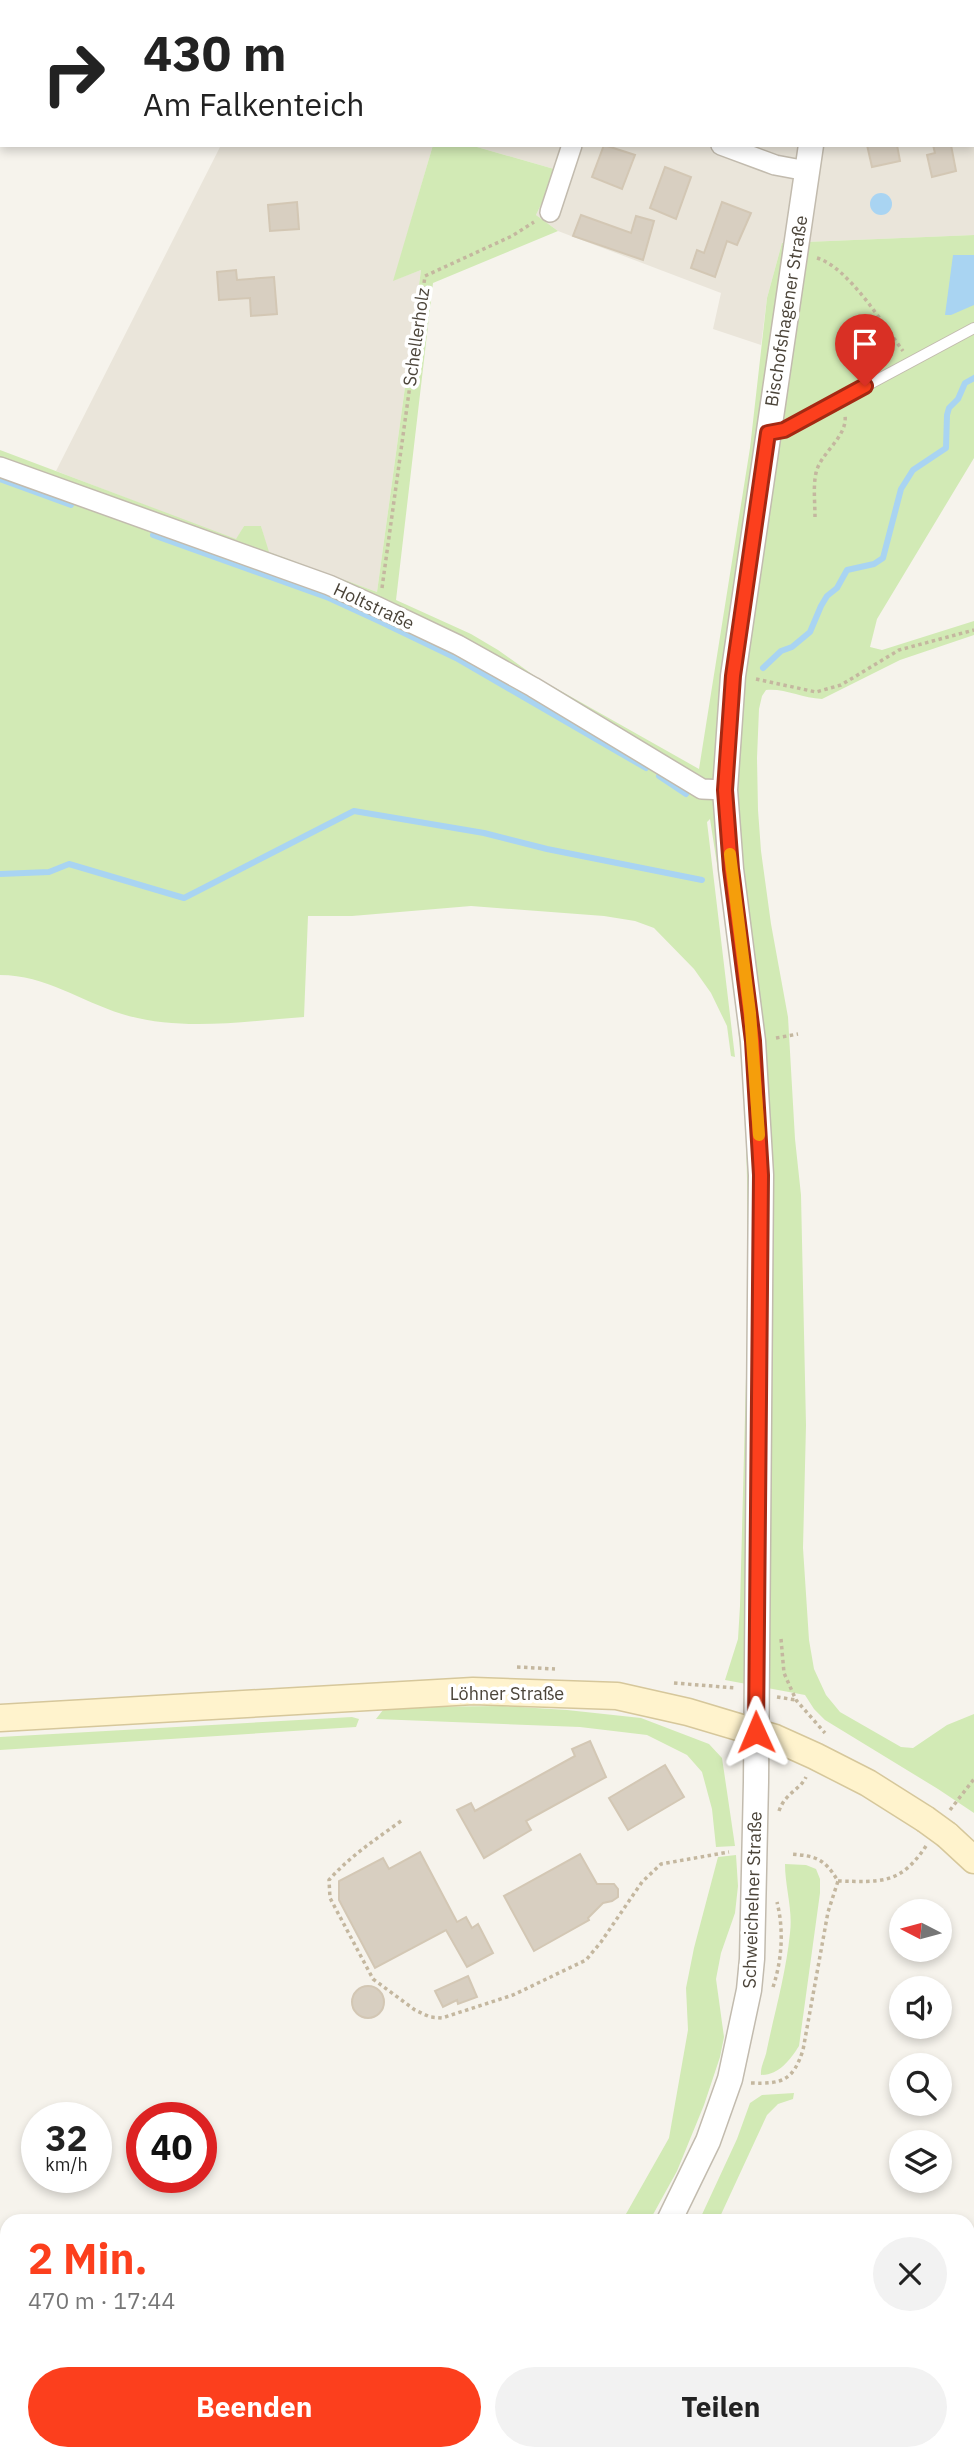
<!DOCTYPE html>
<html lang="de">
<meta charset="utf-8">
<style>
:root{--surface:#fff;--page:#f2f2f2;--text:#222;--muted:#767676;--accent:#fc3f1d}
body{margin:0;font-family:"IBM Plex Sans",sans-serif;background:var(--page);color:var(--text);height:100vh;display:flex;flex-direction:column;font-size:26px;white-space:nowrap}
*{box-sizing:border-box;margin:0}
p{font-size:23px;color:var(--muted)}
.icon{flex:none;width:38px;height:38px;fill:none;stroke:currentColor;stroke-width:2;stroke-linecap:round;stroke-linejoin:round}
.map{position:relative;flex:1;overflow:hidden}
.details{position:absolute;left:0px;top:2214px;width:975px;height:247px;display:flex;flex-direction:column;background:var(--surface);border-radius:21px 21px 0 0;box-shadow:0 4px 10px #0003}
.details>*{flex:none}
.top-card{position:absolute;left:0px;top:0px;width:975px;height:147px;box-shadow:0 4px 10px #0003;background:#fff;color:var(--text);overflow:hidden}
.needle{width:46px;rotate:276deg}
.buttons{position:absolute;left:889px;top:1899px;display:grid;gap:14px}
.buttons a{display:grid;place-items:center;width:63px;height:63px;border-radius:50%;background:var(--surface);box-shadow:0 4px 10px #0003;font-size:35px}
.speed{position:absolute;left:21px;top:2102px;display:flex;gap:14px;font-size:35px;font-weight:700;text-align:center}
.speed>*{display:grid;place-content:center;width:91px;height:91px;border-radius:50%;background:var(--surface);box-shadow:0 4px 10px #0003;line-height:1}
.speed small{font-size:18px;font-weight:400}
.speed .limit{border:10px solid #d22;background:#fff;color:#111}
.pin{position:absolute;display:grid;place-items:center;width:60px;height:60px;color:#fff;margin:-72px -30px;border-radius:50% 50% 50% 0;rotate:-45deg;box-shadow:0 0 7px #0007}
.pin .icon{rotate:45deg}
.me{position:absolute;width:77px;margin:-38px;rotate:359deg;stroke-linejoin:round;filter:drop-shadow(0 0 5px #0008)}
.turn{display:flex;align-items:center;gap:24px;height:147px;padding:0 28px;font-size:32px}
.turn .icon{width:91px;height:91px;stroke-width:2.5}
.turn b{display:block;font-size:49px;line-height:60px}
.round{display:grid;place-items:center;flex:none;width:74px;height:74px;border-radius:37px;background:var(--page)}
.summary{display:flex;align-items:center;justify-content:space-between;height:119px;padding:0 28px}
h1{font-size:42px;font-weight:700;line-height:52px;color:var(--accent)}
.action{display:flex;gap:14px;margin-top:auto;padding:14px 28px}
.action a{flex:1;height:80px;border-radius:42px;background:var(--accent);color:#fff;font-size:28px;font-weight:700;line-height:80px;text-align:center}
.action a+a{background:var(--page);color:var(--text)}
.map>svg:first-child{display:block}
</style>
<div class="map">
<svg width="974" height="2460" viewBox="0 0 974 2460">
<rect width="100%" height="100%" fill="#f6f3ec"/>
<g fill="#eae5da">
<path d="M478 0H974V235L782 243 767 298 761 345 713 329 721 293 558 231 536 215 546 194 554 169 470 145H973V2H476Z"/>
<path d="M221 145H433L394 280 421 270 377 592 268 552 261 526H244L236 540 56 471Z"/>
</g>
<path fill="#e6e2dd" d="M298 0H478L476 2Z"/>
<g fill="#d2eab5">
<path d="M433 145H470L554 169 546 194 536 215 558 231 433 283 396 600 471 634 498 650 536 677 699 769 750 448 767 298 782 243 974 235V458L877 619 870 647 882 650 974 621V635L900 660 822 699C802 698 784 688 766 690L762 696 759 709 757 758 758 810 761 851 771 924 788 1017 795 1139 801 1195 806 1425 803 1548 809 1640 814 1669 826 1695 840 1712 901 1747 913 1748 947 1725 974 1714V1813L938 1789 825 1720 814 1709 805 1695 725 1680 738 1639 740 1606 748 1302 747 1179 745 1102 732 961 710 819 707 822 735 1057 731 1056 727 1026 711 993 694 969 654 928 635 921 604 916 471 906 352 916H308L304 1017C244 1021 181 1032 122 1014 80 1001 46 975 0 975V450L236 539 244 526H261L269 552 377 592 421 270 393 281Z"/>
<path d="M502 1706 567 1710 641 1718 709 1744 722 1758 735 1846 716 1847 712 1809 702 1772 687 1755 647 1735 580 1727 376 1719 383 1710 408 1707Z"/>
<path d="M352 1717 359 1719 356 1727 0 1750V1737Z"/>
<path d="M736 1855 738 1886 735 1913 721 1953 716 1979 724 2037 720 2057 704 2105 677 2171 650 2220 622 2221 669 2138 688 2030 686 1988 694 1948 718 1857Z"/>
<path d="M785 1864 806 1865 816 1869 820 1879V1893L799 2046C790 2060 779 2075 761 2075 760 2066 766 2058 767 2049 775 2011 786 1973 790 1933 793 1910 785 1887 785 1864Z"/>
<path d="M794 2093 793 2099 778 2104 767 2115 718 2221H699L737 2139 750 2103 762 2095Z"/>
</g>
<g fill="#a9d4f2">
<circle cx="881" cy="204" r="11"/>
<path d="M953 255H974V305L951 315H945Z"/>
</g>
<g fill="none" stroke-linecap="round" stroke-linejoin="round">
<g stroke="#a9d4f2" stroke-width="6">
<path d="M845 2V0"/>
<path d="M0 479 71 505"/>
<path d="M153 535 329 598 379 621 456 658 646 768"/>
<path d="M763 668 781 651 792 647 810 632 821 606 827 596 837 588 847 570 874 564 883 558 901 489 913 470 946 448 947 415 949 408 958 399 965 383 974 378"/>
<path d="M659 776 686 794"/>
<path d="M0 874 49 872 69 864 184 898 354 811 484 833 547 849 702 880"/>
</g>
</g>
<g fill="#d8cfc1" stroke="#d3c7b4" stroke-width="2">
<path d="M604 145 635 155 622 189 592 177Z"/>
<path d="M867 145H897L900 161 872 167Z"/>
<path d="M933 145H951L956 171 932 177 927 155 935 153Z"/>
<path d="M665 167 691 177 676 219 650 208Z"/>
<path d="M297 202 299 229 270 231 268 205Z"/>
<path d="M722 202 751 213 737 245 727 241 715 277 691 268 697 250 704 253Z"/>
<path d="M581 215 631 233 636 216 654 221 643 260 573 236Z"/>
<path d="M236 270 237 280 274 277 277 314 251 316 250 298 219 300 217 272Z"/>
<path d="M590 1741 606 1777 526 1821 531 1830 484 1858 457 1810 471 1803 475 1811 575 1756 572 1749Z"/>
<path d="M665 1765 684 1797 628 1830 609 1798Z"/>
<path d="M420 1852 457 1922 466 1917 472 1928 478 1924 493 1953 467 1967 446 1930 375 1968 339 1900V1881L383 1858 389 1869Z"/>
<path d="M580 1854 597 1884H614L618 1889V1897L612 1901 603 1903 588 1918 589 1920 534 1951 504 1896Z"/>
<path d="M468 1976 477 1997 458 2004 457 2000 443 2007 435 1991Z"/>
<circle cx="368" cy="2002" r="16"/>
</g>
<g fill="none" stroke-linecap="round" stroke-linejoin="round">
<defs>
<path id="service" d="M768 433 784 430 974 328"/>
<g id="minor">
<path d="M624 2 625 0"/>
<path d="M861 2 862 0"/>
<path d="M973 79H974"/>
<path d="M721 145 775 165 807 171"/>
<path d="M550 212 572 145"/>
<path d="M0 467 329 585 378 607 458 645 533 687 702 789 725 790"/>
</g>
<g id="tertiary">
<path d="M830 2V0"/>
<path d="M669 2221 708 2141 730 2079 749 1990 752 1959 756 1782 761 1175 753 1041 731 869 725 790 733 676 811 145"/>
<path d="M530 2460 532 2454"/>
</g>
<g id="secondary">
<path d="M0 1718 473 1691 617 1696 688 1712 775 1738 815 1756 868 1783 925 1819"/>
<path d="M947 1835 974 1860"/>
</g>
</defs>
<use href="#service" stroke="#c2bbae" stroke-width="12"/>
<use href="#minor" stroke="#c2bbae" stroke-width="22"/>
<use href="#tertiary" stroke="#c2bbae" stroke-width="27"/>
<use href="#secondary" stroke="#d6c79b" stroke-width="29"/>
<g stroke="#c4b79f" stroke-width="3.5" stroke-dasharray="3.5 3.5" stroke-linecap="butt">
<path d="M817 258C848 267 883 324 903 351"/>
<path d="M815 517C815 503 813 486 816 473 820 453 848 437 845 415"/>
<path d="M382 588 425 276 512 236 534 222"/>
<path d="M756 679 816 692 841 685 899 650 974 630"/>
<path d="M776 1038 798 1034"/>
<path d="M781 1639 784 1673 796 1700 825 1733"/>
<path d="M517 1667 555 1669"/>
<path d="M674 1683 736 1688"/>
<path d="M777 1697 796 1700"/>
<path d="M950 1810 974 1779"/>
<path d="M779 1811C785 1793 800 1790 806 1777"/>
<path d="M401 1821C375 1840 350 1856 329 1880L330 1898 373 1979 415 2010 430 2017 442 2018 513 1995 586 1960 601 1942 642 1882 661 1864 729 1852"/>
<path d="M838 1881C881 1882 900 1885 926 1846"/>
<path d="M773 1987C782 1960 784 1930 777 1902"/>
<path d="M751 2083C782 2084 793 2081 803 2050L828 1912 838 1881C824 1858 816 1856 790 1854"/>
</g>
<use href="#service" stroke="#fff" stroke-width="10"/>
<use href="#minor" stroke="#fff" stroke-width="19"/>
<use href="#tertiary" stroke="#fff" stroke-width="24"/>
<use href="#secondary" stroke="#fff3cd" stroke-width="26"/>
<defs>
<path id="secondary-bridge" d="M925 1819 947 1835"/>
</defs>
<use href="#secondary-bridge" stroke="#d6c79b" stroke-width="29" stroke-linecap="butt"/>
<use href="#secondary-bridge" stroke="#fff3cd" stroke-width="26"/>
</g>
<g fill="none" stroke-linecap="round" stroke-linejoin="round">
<defs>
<path id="route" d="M756 1732 761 1175 753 1041 731 869 725 790 733 676 768 433 784 430 865 386"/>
</defs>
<use href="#route" stroke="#a42913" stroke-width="18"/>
<use href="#route" stroke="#fc3f1d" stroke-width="12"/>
<path stroke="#f59e0b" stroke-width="12" d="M730 854 750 1013 759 1135"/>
</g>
<g text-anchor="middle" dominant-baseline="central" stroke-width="7" stroke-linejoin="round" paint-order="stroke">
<g font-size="18" fill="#4b4439" stroke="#fff">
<text transform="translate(786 311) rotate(-81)">Bischofshagener Straße</text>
<text transform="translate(416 337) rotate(-82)">Schellerholz</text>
<text transform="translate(374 606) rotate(25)">Holtstraße</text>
<text x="507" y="1693">Löhner Straße</text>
<text transform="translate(752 1900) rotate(-88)">Schweichelner Straße</text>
</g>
</g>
</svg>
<div class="buttons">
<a><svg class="needle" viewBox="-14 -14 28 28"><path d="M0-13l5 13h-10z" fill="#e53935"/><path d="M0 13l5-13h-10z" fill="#767676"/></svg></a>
<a><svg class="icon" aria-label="sound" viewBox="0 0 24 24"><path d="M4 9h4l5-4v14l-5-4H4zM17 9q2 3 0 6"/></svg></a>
<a><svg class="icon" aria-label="search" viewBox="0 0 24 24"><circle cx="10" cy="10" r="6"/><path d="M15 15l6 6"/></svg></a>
<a><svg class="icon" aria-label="layers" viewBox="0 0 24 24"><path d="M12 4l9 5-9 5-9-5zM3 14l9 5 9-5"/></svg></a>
</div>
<div class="speed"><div>32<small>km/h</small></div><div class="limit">40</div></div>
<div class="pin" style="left:865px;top:386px;background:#d93025"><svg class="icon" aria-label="arrive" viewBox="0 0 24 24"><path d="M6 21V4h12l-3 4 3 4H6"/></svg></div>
<svg class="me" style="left:756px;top:1732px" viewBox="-20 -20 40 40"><path d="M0-17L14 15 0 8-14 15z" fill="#fc3f1d" stroke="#fff" stroke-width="4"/></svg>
<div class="top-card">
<div class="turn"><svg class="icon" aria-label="right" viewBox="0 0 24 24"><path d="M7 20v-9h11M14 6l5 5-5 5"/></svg><div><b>430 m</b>Am Falkenteich</div></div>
</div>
<section class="details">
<div class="summary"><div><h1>2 Min.</h1><p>470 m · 17:44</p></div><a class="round"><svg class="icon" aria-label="close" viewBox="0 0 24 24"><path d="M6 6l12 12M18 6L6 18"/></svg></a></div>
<div class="action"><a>Beenden</a><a>Teilen</a></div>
</section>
</div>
